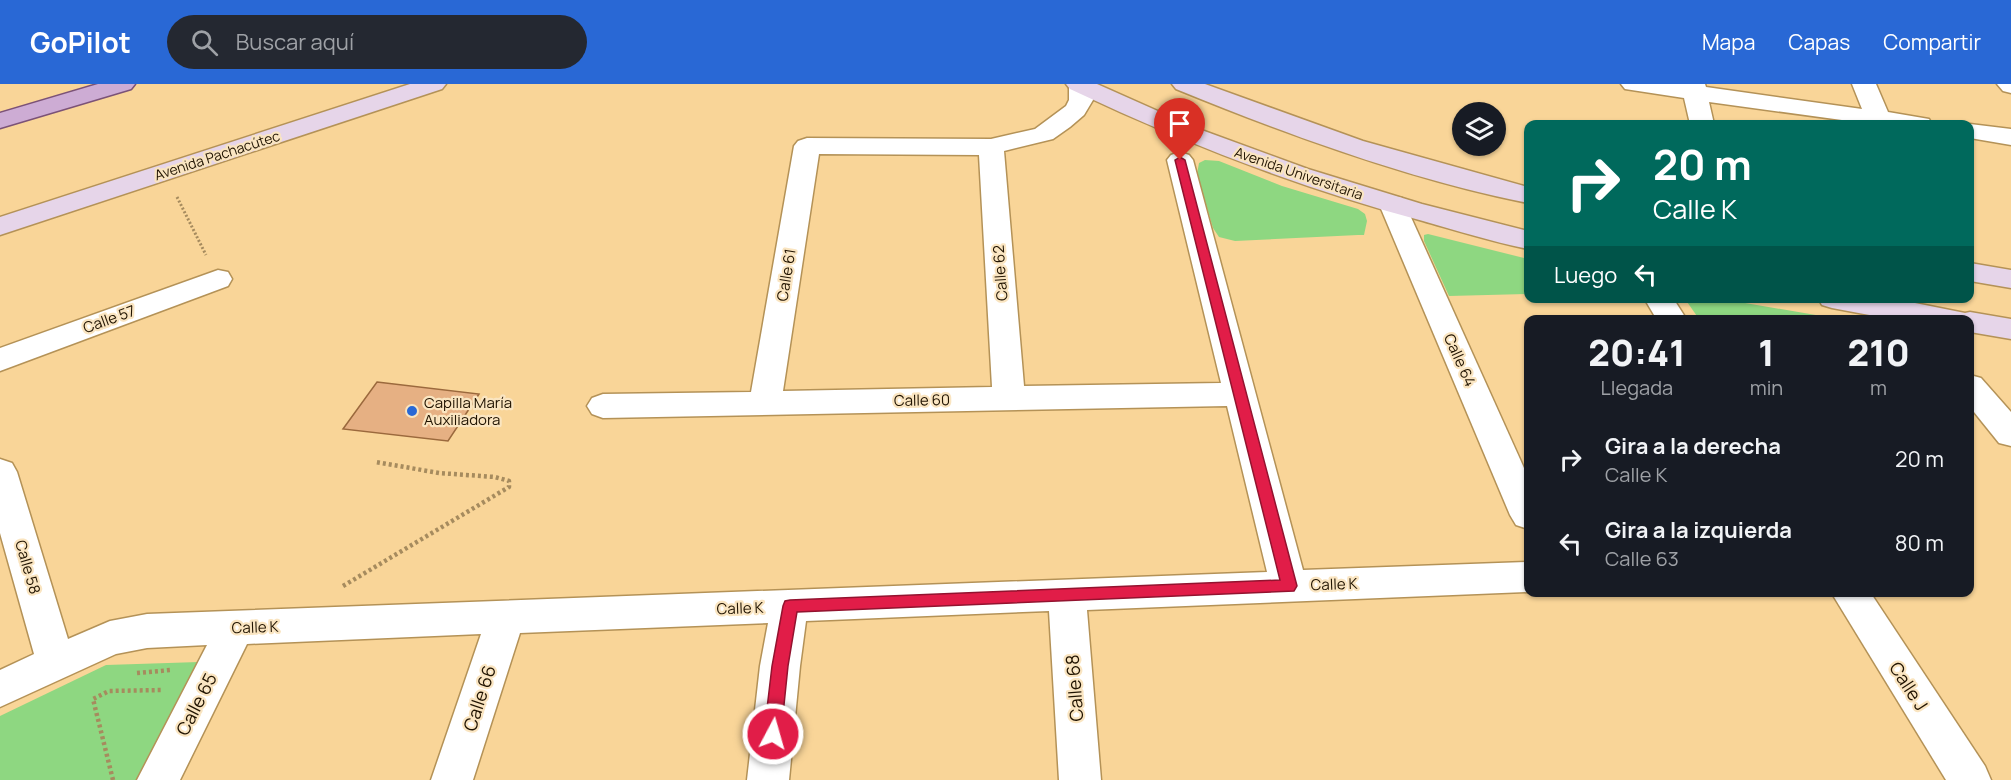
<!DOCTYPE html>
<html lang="es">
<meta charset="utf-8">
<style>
:root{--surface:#171b24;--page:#242831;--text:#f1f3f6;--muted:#9ea1a6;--accent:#2968d5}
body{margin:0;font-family:Manrope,sans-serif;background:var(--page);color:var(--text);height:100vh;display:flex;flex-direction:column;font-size:22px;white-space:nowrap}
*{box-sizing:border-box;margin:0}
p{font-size:20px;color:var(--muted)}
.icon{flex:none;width:33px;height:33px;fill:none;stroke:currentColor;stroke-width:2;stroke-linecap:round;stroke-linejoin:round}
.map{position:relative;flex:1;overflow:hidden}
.sheet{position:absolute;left:1524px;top:231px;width:450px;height:282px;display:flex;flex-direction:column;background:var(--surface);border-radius:12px;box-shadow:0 2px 4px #0004}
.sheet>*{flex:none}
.top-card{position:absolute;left:1524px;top:36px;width:450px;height:183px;border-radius:12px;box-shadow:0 2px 4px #0004;background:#00695c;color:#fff;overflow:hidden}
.controls{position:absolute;left:1452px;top:18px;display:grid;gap:12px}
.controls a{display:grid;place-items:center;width:54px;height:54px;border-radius:50%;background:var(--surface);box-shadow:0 2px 4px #0004;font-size:30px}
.pin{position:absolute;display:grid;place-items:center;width:51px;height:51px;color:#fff;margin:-62px -26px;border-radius:50% 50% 50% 0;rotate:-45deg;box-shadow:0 0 6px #0007}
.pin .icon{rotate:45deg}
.me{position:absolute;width:66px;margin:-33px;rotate:6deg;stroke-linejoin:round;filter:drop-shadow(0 0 4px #0008)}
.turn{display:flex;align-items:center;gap:21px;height:126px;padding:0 30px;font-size:27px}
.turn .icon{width:78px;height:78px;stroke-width:2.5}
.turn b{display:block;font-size:42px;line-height:51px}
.then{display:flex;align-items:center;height:57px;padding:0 30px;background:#0003;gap:12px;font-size:22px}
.eta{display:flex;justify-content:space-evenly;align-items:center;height:102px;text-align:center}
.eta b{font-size:36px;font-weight:800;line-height:42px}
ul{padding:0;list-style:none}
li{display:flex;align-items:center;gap:18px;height:84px;padding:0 30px}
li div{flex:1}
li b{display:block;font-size:22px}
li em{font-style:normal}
header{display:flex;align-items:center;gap:36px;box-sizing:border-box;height:84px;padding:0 30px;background:var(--accent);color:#fff}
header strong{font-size:28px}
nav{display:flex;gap:33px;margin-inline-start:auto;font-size:21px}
.search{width:420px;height:54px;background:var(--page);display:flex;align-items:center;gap:15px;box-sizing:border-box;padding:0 21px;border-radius:33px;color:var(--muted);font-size:22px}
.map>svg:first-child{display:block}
</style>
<header>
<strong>GoPilot</strong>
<div class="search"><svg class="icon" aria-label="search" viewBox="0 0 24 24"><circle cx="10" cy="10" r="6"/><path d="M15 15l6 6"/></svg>Buscar aquí</div>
<nav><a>Mapa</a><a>Capas</a><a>Compartir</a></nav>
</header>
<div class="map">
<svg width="2011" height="696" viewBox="0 0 2011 696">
<rect width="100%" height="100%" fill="#f9d598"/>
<g fill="#8ed781">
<path d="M1205 76 1219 77 1282 102 1358 125 1365 130 1367 137 1364 151H1358L1235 157 1219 153 1213 144 1197 90 1199 79Z"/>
<path d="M1428 150 1528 175V210L1449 212 1424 157V151Z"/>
<path d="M1685 215H1722L1839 235H1699Z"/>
<path d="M199 578 138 696H0V632L106 581Z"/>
</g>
<path fill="#e6b083" stroke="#9b693d" stroke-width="1.5" d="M377 298 479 310 448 357 343 345Z"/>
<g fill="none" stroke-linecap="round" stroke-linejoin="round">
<defs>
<g id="street">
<path d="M1069 0 1092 1 1093 16 1084 31 1070 43 1053 55 1004 67 1024 302 1221 299 1167 76 1171 71 1180 68 1189 71 1193 76 1303 486 1528 478V508L1087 526 1101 696H1059L1049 527 806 537 800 582 789 696H747L760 582 768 539 520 549 473 696H431L481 550 247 560 180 696H137L207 561 147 564 116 570 0 623V586L34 570 0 449V375L12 379 17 388 68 555 110 537 147 530 1267 488 1227 322 603 334 592 330 587 322 592 314 603 310 751 308 794 62 798 57 807 54 991 55 1035 45 1066 22 1069 16ZM819 70 979 71 992 303 783 307Z"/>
<path d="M1621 0H1705L1706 3 1862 25 1852 0H1876L1888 28 1929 35 1932 40H1871L1709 18 1714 40H1690L1684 14 1625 5Z"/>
<path d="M1997 0H2011V9L2003 7Z"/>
<path d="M1966 40H1970L2011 45V61L1970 54V40Z"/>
<path d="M1392 112 1402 114 1405 120 1528 393V445L1516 441 1510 431 1379 120 1382 114Z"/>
<path d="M218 186 228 188 232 195 228 202 0 287V264Z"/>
<path d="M1644 214H1673L1687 236H1657Z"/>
<path d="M1970 291 1981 294 2011 328V362L1999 359 1970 323Z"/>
<path d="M1831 508H1870L1985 682 1991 696H1946Z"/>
</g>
<g id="secondary">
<path d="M410 0H446L442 5 0 151V133Z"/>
<path d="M1066 0H1097L1196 44 1308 85 1422 120 1528 147V165C1493 158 1458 147 1423 137 1301 104 1184 59 1070 5Z"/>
<path d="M1172 0H1205L1363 57 1528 103V119C1411 96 1286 50 1176 5Z"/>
<path d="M1970 179 2011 186V204L1970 197Z"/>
<path d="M1818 214H1890L1965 229 1970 228 2011 235V255L1970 248V236H1896L1832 224 1822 221Z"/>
</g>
<path id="primary" d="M98 0H135L131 5 0 44V29Z"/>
</defs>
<use href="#street" stroke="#b49257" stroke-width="3"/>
<use href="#secondary" stroke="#b49257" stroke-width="3"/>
<use href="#primary" stroke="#7b5277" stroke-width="3"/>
<path stroke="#a68b5e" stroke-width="3" stroke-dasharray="2 2" stroke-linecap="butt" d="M177 113 206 171"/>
<g stroke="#a68b5e" stroke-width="4.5" stroke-dasharray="3 3" stroke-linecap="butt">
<path d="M343 502 509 403V397L495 393 439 389 376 378"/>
<path d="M137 589 171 586"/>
<path d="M113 696 93 615 109 607 162 606"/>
</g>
<use href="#street" fill="#fff" fill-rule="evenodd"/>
<use href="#secondary" fill="#e6d5e9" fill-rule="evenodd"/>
<use href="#primary" fill="#cdacd4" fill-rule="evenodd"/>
</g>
<path fill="#e11d48" stroke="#92132f" stroke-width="1.5" d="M1180 73 1185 76 1297 502 1294 507 797 528 788 582 781 650 779 656 773 658 767 656 764 650 772 582 783 522 785 517 790 516 1280 496 1175 76Z"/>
<circle fill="#2968d5" stroke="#fae5c1" stroke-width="2" cx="412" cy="327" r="6"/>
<g text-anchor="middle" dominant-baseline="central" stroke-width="4.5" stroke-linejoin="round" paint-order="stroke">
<g font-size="14" fill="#201300" stroke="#fae5c1">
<text transform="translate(217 71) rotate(-18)">Avenida Pachacútec</text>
<text transform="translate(1299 89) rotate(19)">Avenida Universitaria</text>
</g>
<g font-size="15" fill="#201300" stroke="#fae5c1">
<text transform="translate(1000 189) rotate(-94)">Calle 62</text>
<text transform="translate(786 191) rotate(-81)">Calle 61</text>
<text transform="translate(109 235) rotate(-20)">Calle 57</text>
<text transform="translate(1460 276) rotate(66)">Calle 64</text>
<text transform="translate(922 316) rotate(-1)">Calle 60</text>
<text transform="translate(28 483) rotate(74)">Calle 58</text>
<text transform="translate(1334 500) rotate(-2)">Calle K</text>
<text transform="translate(740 524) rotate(-2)">Calle K</text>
<text transform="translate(255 543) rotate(-2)">Calle K</text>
</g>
<g font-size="15" fill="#201300" stroke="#fae5c1" text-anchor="start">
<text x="424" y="318">Capilla María<tspan x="424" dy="17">Auxiliadora</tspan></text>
</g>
<g font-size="18" fill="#201300" stroke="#fae5c1">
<text transform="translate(1909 602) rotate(57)">Calle J</text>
<text transform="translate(1074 604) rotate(-94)">Calle 68</text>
<text transform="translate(479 614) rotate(-72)">Calle 66</text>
<text transform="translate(196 620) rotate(-63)">Calle 65</text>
</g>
</g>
</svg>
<div class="controls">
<a><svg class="icon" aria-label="layers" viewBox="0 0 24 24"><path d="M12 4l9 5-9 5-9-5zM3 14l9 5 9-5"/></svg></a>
</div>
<div class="pin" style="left:1180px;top:76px;background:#d93025"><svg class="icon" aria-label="arrive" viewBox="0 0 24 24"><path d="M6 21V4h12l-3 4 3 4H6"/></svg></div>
<svg class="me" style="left:773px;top:650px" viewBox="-20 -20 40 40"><circle r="17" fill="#e11d48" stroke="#fff" stroke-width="3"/><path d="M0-11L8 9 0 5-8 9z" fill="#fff"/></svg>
<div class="top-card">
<div class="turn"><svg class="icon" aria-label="right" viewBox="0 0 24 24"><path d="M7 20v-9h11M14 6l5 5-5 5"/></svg><div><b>20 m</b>Calle K</div></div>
<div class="then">Luego<svg class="icon" aria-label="left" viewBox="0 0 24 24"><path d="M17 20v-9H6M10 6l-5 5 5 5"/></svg></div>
</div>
<section class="sheet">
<div class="eta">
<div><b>20:41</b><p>Llegada</p></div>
<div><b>1</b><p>min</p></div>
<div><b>210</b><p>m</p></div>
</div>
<ul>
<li><svg class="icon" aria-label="right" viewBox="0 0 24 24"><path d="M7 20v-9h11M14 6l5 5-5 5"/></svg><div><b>Gira a la derecha</b><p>Calle K</p></div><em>20 m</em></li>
<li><svg class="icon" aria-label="left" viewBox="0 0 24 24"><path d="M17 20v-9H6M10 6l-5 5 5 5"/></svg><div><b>Gira a la izquierda</b><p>Calle 63</p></div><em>80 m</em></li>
</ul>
</section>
</div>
